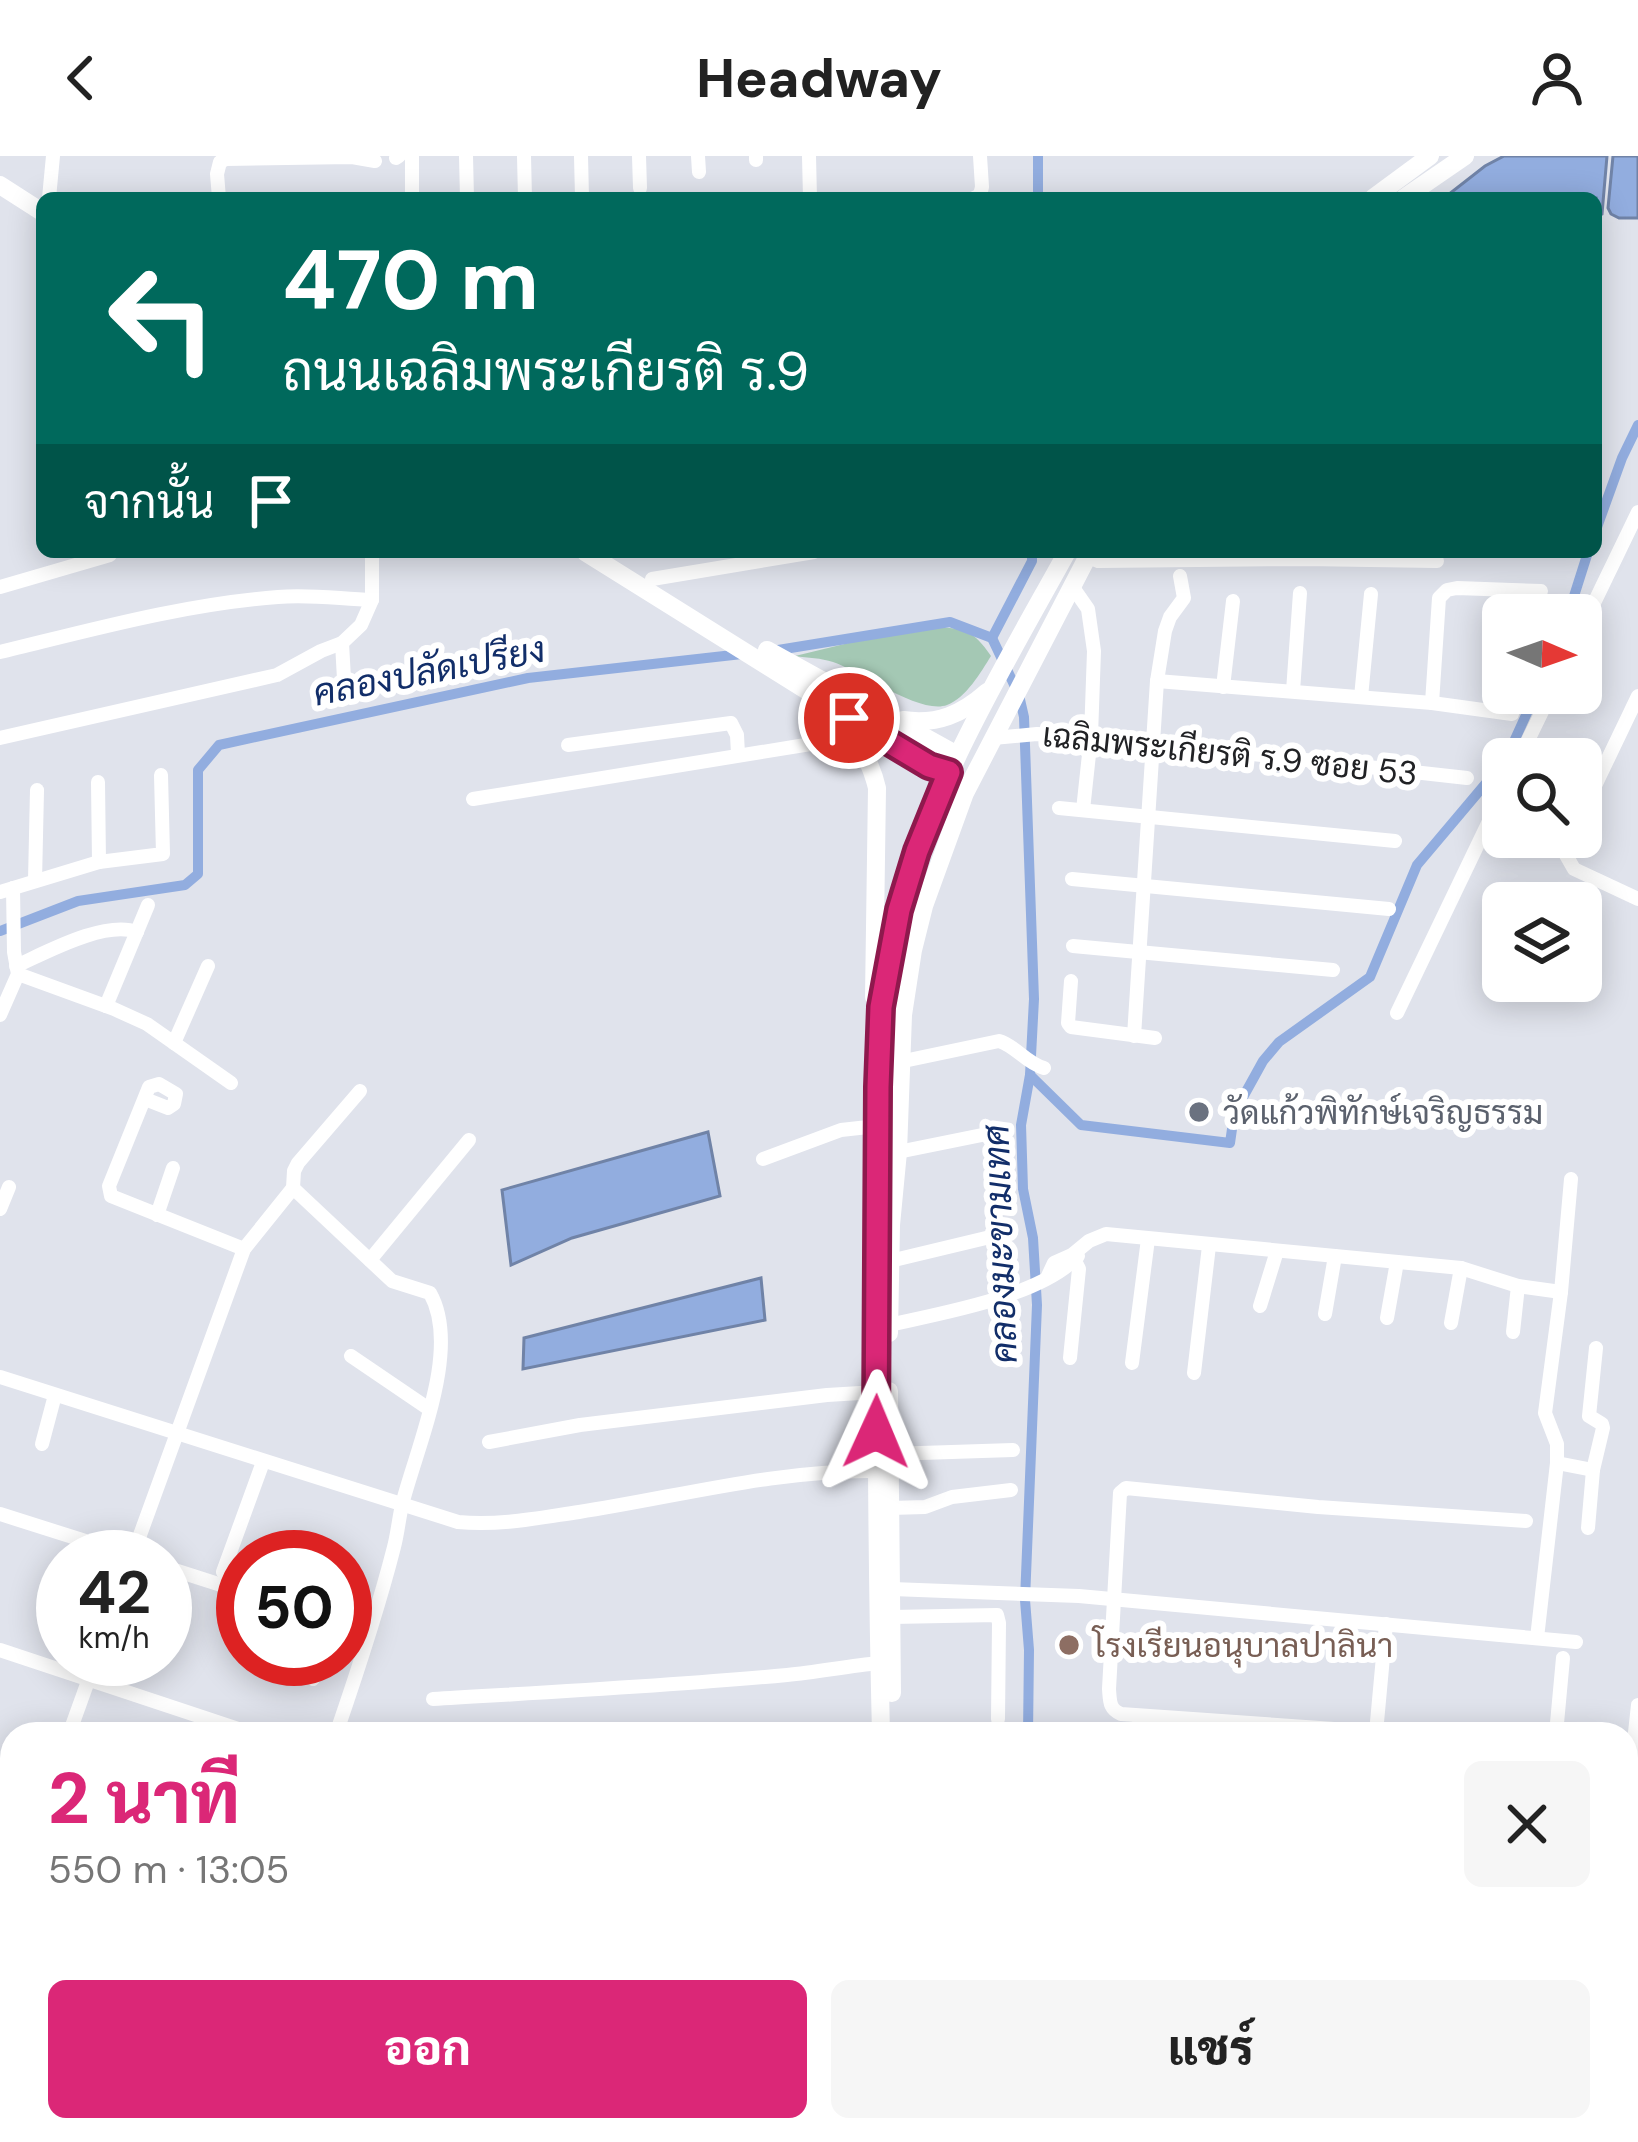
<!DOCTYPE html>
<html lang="th">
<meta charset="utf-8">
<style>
:root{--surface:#fff;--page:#f6f6f6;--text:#222;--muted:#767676;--accent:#db2777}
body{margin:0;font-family:"DM Sans",Sarabun,sans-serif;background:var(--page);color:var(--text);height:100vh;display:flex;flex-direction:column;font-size:45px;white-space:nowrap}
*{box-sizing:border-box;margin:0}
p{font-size:39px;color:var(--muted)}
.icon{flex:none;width:66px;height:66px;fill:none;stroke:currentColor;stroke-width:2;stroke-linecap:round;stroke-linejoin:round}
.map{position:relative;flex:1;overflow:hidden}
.details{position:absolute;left:0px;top:1566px;width:1638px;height:420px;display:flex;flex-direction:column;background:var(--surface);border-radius:36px 36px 0 0;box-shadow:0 6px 30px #0003}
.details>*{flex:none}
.banner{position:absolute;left:36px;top:36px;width:1566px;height:366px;border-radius:18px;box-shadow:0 6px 30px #0003;background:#00695c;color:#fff;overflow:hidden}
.needle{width:78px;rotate:92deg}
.buttons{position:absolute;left:1482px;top:438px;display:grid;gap:24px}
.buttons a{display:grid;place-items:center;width:120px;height:120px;border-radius:18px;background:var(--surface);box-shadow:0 6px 30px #0003;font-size:60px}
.speed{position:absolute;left:36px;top:1374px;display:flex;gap:24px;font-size:60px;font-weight:700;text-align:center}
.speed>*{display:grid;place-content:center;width:156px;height:156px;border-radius:50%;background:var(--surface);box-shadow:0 6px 30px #0003;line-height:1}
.speed small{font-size:30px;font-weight:400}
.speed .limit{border:18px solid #d22;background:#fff;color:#111}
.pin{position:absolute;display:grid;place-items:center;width:102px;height:102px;color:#fff;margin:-51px;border:6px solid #fff;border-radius:50%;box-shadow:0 3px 12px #0007}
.me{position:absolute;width:132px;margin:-66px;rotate:1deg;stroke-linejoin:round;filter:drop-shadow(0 0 9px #0008)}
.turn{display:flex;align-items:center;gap:42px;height:252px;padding:0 48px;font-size:54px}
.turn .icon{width:156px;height:156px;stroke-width:2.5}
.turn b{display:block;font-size:84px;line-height:102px}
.then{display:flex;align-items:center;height:114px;padding:0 48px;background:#0003;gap:24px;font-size:45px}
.round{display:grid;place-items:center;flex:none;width:126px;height:126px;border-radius:18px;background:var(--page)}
.summary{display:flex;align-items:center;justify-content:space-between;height:204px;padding:0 48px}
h1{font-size:72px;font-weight:800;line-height:90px;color:var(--accent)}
.cta{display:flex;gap:24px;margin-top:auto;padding:24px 48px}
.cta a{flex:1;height:138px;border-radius:18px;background:var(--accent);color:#fff;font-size:48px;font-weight:800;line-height:138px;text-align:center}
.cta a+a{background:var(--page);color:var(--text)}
header{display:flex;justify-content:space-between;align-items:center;height:156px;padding:0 48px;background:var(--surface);font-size:54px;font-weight:800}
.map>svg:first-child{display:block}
</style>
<header><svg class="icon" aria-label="back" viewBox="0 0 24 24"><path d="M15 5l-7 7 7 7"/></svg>Headway<svg class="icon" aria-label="person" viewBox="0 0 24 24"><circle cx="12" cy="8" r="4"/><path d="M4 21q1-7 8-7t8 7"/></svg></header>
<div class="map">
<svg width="1638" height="1986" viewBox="0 0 1638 1986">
<rect width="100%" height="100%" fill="#e0e3ec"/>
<path fill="#a4c8b4" d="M932 471C963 472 973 473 991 500 981 516 966 542 947 549 920 559 860 515 833 506 821 502 808 502 795 500L861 484Z"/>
<g fill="#92addf" stroke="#7083a7" stroke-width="3">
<path d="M1504 0H1607L1602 58 1596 61V42H1444L1485 10Z"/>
<path d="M1613 0H1638V62H1619L1611 58 1608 52Z"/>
<path d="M708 976 720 1040 572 1082 511 1109 502 1034Z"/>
<path d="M761 1122 765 1164 523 1213 524 1182Z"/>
</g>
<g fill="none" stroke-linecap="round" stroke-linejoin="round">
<g stroke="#92addf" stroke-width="10">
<path d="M1038 42V0"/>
<path d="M1596 374 1622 302 1638 269"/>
<path d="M1568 459 1588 396"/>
<path d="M992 482 1019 539 1024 561 1034 843 1030 919 1021 969 1023 1033 1033 1082 1037 1149 1025 1444 1029 1494 1028 1578"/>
<path d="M992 482 1032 405V396"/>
<path d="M772 495 950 466 992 482"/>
<path d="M1506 603 1536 537"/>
<path d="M0 775 78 745 185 729 198 718V614L219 589 528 522 742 498"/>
<path d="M1030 919 1081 969 1230 987 1233 966 1242 943 1263 905 1279 886 1370 821 1417 709 1503 607"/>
<path d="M0 1934 12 1938"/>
<path d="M123 1974 160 1986"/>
<path d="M985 1986 994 1974"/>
</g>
<g stroke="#fff" stroke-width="14">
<path d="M412 0V42"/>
<path d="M466 0 467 42"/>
<path d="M524 0 525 42"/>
<path d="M581 0 582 41"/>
<path d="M639 0 640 32"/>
<path d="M698 0 699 16"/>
<path d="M756 0V4"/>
<path d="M809 0 810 42"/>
<path d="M396 2 399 0"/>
<path d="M49 42 53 0"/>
<path d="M219 42 217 18 220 6 226 3 352 1 375 5"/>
<path d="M974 42 980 39 982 31 980 0"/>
<path d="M1088 401 1098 405 1303 403 1437 405"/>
<path d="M652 423 814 396"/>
<path d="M1072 430 1088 453 1094 495 1091 580 1083 654"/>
<path d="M0 431 110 399"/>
<path d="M1581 474 1638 356"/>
<path d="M342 487 345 541"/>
<path d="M0 496C91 474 184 448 278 441 310 438 340 443 372 444"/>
<path d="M1157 525 1432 547 1512 558"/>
<path d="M1223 531 1233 445"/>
<path d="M1293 535 1300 437"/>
<path d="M1361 541 1371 438"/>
<path d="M1432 547 1439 442 1447 434 1457 432 1541 435"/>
<path d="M0 582 277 519 321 495 342 487 361 469 372 444V396"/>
<path d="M993 582 1037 578 1091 580 1467 622"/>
<path d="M568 589 731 567 737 579 738 598"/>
<path d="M1519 603 1551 537"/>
<path d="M98 626 99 706"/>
<path d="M473 643 854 581"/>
<path d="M1059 652 1395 685"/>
<path d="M1581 659 1638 540"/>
<path d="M1570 681 1566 699 1574 713 1638 743"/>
<path d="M1072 723 1389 753"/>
<path d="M35 725 37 634"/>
<path d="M0 736 99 706 163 698 161 619"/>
<path d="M1073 790 1333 814"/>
<path d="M16 810C47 796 105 764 137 776"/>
<path d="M18 818 114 853 147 868 231 927"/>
<path d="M1071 825 1068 867 1071 871 1155 882"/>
<path d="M106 850 148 749"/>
<path d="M1397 857 1503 636"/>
<path d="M0 859 18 818 14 796 13 732"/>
<path d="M1134 880 1157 525 1165 475 1170 461 1184 442 1180 420"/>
<path d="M174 887 208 810"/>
<path d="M899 906 999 885C1016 890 1026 907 1044 912"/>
<path d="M145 943 168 952 174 948 176 938 159 928 149 931 109 1030 111 1040 244 1093"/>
<path d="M898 996 982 979"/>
<path d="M763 1003 841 974 877 970"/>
<path d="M293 1032 392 1125 430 1137C461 1192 418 1288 403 1345 399 1360 398 1376 394 1391 378 1454 357 1517 336 1578"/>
<path d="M0 1053 9 1031"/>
<path d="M157 1059 173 1012"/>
<path d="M370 1104 469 984"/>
<path d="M890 1105 1011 1076"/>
<path d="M1047 1122 1054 1107 1072 1099 1089 1085 1106 1078 1461 1112 1518 1130 1561 1136"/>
<path d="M1260 1150 1277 1095"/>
<path d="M1325 1158 1335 1100"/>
<path d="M1387 1162 1397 1106"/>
<path d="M1451 1167 1461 1112"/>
<path d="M889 1169C942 1157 1042 1140 1078 1100"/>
<path d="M1513 1176 1518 1130"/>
<path d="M351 1200 429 1253"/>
<path d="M1070 1202 1079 1113 1072 1099"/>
<path d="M1132 1207 1148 1083"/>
<path d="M1194 1217 1209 1090"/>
<path d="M0 1221 458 1366C499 1370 538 1362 579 1356 677 1341 775 1314 875 1315"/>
<path d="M489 1286 580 1269 827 1239 877 1236"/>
<path d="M42 1288 55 1239"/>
<path d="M890 1298 1013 1294"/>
<path d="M1557 1307 1593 1314"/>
<path d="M890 1352 925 1351 952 1341 1011 1334"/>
<path d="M0 1358 136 1401"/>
<path d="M1588 1372 1593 1314 1603 1272 1602 1268 1589 1260 1596 1192"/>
<path d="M132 1401 244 1093 293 1032 294 1015 298 1007 360 935"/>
<path d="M165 1411 243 1436"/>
<path d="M223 1416 263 1306"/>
<path d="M892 1433 1079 1440 1576 1486"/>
<path d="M892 1461 997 1459 999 1467 998 1563"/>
<path d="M345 1469 368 1476"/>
<path d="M1537 1482 1557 1307V1288L1545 1257 1561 1136 1571 1023"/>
<path d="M0 1494 253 1578"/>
<path d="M313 1523 319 1503"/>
<path d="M433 1543C551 1536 669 1530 787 1519 818 1516 848 1510 879 1507"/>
<path d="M1139 1560 1140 1578"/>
<path d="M1376 1577 1386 1468"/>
<path d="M69 1578 96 1503"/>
<path d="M1406 1578 1121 1558C1109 1553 1110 1545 1109 1533L1120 1337 1126 1332 1318 1351 1526 1365"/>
<path d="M1556 1578 1563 1502"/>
<path d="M1626 1659 1638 1549"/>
<path d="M0 1674 12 1678"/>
<path d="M0 1765 12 1732"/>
<path d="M532 1974 535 1980 534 1986"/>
<path d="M1584 1974 1638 1986"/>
<path d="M1192 1977V1974"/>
<path d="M616 1984 618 1974"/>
<path d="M685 1986 687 1974"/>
<path d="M748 1986 750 1974"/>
<path d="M822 1986 826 1974"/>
<path d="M1385 1986 1386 1974"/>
<path d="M1451 1986 1453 1974"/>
<path d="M1518 1986 1519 1974"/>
</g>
<g stroke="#fff" stroke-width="18">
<path d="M0 29 42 56"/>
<path d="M1373 42 1430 0"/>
<path d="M1404 42 1465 0"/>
<path d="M585 396 913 601 929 610 949 616"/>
<path d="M767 494 957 599"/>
<path d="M837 563C858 585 870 603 877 632L874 841"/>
<path d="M903 564C938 569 962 558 987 536"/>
<path d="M889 1177 891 1069 898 996 903 859 913 794 924 750 965 637 1090 396"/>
<path d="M889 1235 892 1537"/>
<path d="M881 1578C877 1414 876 1250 877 1085 877 973 871 859 901 750 935 623 1004 510 1067 396"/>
<path d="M899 1974V1986"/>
</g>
</g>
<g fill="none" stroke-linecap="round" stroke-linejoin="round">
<defs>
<path id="route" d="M849 562 929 610 949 616 917 695 899 754 881 851 878 931 876 1276"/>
</defs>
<use href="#route" stroke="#8e194d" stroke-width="30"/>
<use href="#route" stroke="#db2777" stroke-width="21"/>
</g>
<circle fill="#6b7280" stroke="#fff" stroke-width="4.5" cx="1199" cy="956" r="12"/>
<circle fill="#8d6e63" stroke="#fff" stroke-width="4.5" cx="1069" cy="1489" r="12"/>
<g text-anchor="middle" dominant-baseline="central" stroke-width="12" stroke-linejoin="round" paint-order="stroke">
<g font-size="33" fill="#212225" stroke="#fff">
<text transform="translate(1230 598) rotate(6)">เฉลิมพระเกียรติ ร.9 ซอย 53</text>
</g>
<g font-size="33" fill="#5b616d" stroke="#fff" text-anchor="start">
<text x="1223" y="956">วัดแก้วพิทักษ์เจริญธรรม</text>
</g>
<g font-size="33" fill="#785e54" stroke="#fff" text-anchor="start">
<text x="1093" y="1489">โรงเรียนอนุบาลปาลินา</text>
</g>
<g font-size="36" font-style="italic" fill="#122e69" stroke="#fff">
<text transform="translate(429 515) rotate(-11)">คลองปลัดเปรียง</text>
<text transform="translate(1000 1088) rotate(-92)">คลองมะขามเทศ</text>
</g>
</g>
</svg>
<div class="buttons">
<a><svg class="needle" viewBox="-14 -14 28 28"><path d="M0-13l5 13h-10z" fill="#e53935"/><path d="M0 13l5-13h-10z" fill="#767676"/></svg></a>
<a><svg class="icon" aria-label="search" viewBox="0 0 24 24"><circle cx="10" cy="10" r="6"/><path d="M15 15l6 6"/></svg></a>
<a><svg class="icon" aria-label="layers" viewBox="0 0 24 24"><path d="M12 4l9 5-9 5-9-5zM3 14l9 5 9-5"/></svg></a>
</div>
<div class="speed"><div>42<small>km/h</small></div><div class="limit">50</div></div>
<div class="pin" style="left:849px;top:562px;background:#d93025"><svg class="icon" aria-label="arrive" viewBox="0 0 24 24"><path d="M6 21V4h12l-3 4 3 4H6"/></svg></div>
<svg class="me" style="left:876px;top:1276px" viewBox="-20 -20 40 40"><path d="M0-17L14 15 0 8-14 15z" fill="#db2777" stroke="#fff" stroke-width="4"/></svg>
<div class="banner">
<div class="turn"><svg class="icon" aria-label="left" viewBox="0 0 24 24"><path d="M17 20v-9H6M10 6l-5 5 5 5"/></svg><div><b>470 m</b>ถนนเฉลิมพระเกียรติ ร.9</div></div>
<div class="then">จากนั้น<svg class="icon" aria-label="arrive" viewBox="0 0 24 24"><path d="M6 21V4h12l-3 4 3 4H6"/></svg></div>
</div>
<section class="details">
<div class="summary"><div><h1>2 นาที</h1><p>550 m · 13:05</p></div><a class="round"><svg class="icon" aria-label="close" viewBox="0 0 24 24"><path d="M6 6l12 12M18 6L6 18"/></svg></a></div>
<div class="cta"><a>ออก</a><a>แชร์</a></div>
</section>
</div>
